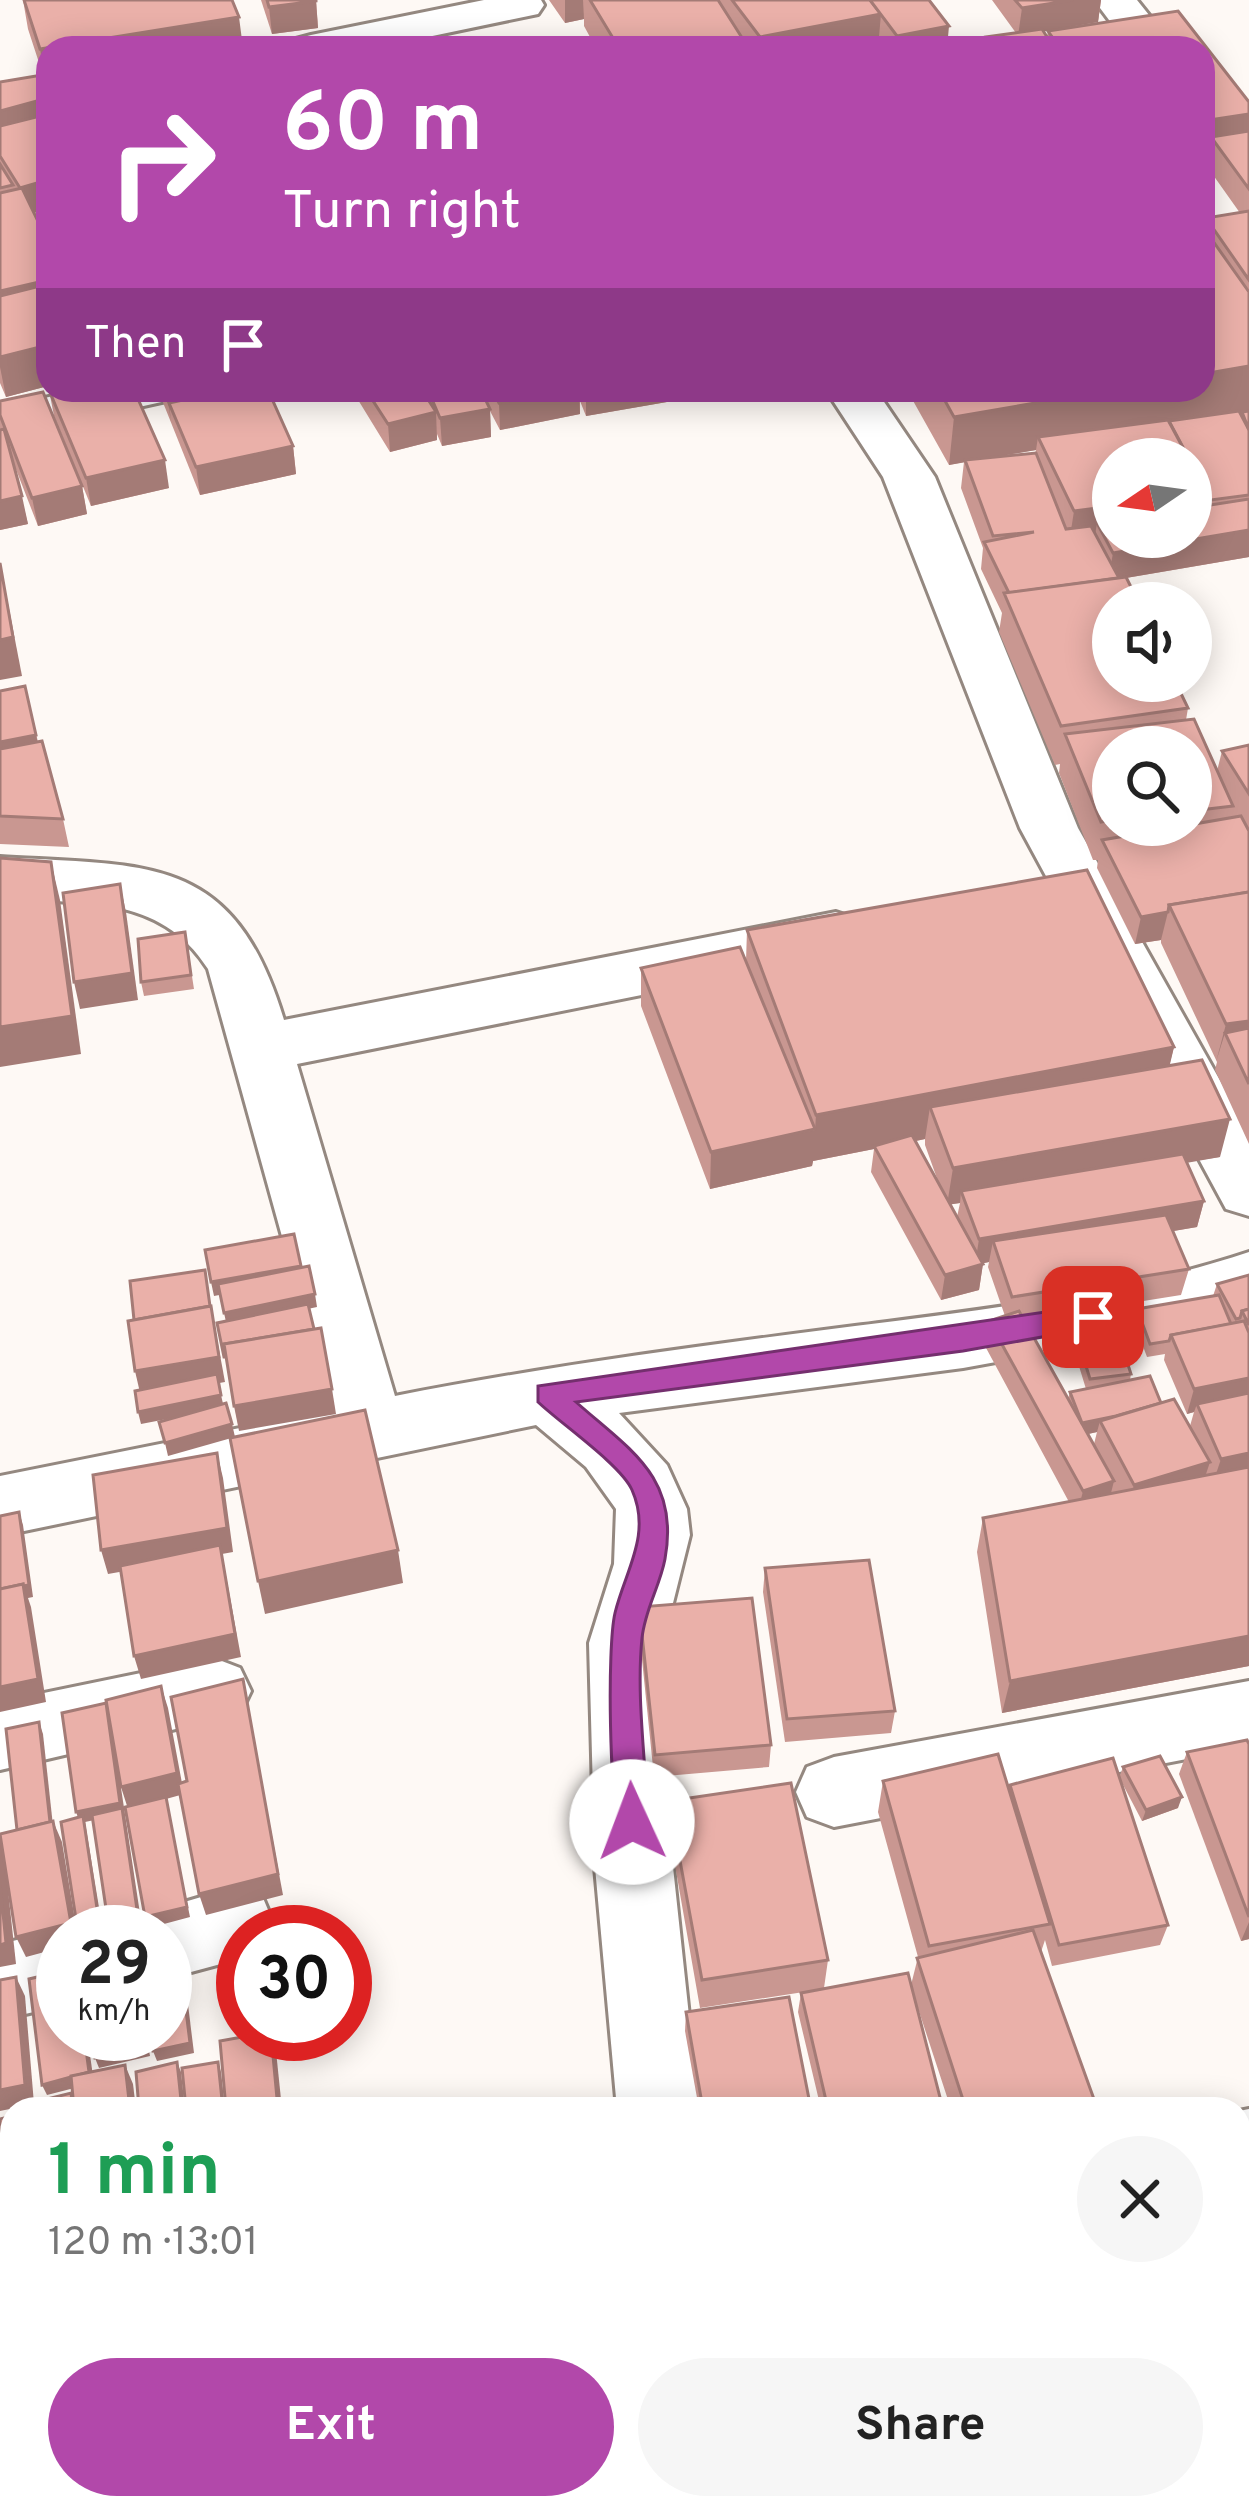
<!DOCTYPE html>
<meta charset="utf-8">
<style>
:root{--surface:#fff;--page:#f6f6f6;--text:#222;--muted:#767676;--accent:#b248aa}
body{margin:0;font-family:Overpass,sans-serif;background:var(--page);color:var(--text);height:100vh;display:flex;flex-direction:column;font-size:45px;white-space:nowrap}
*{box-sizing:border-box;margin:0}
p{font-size:39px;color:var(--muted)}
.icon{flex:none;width:66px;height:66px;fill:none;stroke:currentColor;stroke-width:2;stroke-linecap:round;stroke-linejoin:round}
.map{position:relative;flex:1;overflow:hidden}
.side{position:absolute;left:0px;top:2097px;width:1251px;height:423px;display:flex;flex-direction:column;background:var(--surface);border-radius:36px 36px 0 0;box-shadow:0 6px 30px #0003}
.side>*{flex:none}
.guide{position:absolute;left:36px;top:36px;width:1179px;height:366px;border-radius:36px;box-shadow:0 6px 30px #0003;background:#b248aa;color:#fff;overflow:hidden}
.needle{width:78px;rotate:257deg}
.tools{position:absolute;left:1092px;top:438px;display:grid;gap:24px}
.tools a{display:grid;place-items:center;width:120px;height:120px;border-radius:50%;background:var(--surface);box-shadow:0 6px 30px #0003;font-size:60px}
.speed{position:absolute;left:36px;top:1905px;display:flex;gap:24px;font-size:60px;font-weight:700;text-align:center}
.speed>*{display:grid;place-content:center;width:156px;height:156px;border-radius:50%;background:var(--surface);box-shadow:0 6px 30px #0003;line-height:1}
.speed small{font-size:30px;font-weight:400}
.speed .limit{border:18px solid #d22;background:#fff;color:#111}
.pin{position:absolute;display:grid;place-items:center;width:102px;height:102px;color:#fff;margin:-51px;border-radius:24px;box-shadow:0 6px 18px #0006}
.me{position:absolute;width:132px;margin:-66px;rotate:358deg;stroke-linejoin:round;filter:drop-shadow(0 0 9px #0008)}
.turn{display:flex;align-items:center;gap:42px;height:252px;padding:0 48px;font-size:54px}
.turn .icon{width:156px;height:156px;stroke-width:2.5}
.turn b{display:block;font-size:84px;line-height:102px}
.then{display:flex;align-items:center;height:114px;padding:0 48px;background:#0003;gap:24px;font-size:45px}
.round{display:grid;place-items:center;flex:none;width:126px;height:126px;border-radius:63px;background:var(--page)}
.overview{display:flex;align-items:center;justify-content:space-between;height:204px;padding:0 48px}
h1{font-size:72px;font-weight:700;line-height:90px;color:#1e9e55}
.action{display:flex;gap:24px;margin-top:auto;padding:24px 48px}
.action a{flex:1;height:138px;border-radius:72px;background:var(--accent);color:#fff;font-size:48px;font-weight:700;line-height:138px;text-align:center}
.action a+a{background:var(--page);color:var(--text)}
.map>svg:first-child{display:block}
</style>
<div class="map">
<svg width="1249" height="2519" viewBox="0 0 1249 2519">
<rect width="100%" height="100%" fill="#fef9f5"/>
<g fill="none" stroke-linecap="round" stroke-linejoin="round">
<defs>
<g id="minor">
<path d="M484 0H541L544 5 538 14 375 48H289L296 39 311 35Z"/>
<path d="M1094 0H1137L1169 40 1163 48H1075L1082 39 1118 32Z"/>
<path d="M80 390H173L166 401 0 438V408Z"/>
<path d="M826 390H876L935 477 1078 828 1249 1132V1216L1226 1209 1020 828 883 477Z"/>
<path d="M0 857C150 866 234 854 284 1020L836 912 857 919 866 934 857 949 836 956 297 1064 395 1396C547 1366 700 1346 855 1326 987 1309 1123 1294 1249 1252V1307L1199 1325 963 1368 619 1413 667 1465 687 1509 690 1535 663 1643 673 1867 699 2109H617L595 1867 589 1643 614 1564 616 1509 586 1467 536 1425 0 1536V1476L330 1410 208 969C160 893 80 904 0 899Z"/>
<path d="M214 1658 240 1668 251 1691 240 1714 0 1770V1702Z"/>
<path d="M1249 1681V1747L834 1827 807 1817 796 1792 807 1767 834 1757Z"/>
<path d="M235 1887 263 1898 274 1924 271 1932H243V1958L165 1979V1932H130L137 1916Z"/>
<path d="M63 1929 70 1932H63V2005L0 2020V1944Z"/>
<path d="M1249 2109V2191L1239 2193V2111Z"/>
<path d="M12 2207V2291L0 2293V2209Z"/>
<rect x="512" y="2508" width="90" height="11"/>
<path d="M1036 2508H1126L1128 2519H1038Z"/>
</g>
</defs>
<use href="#minor" stroke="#948880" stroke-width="6"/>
<use href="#minor" fill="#fff" fill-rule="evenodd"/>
</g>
<g fill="#c99791" fill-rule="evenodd">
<path d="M23 0H232L48 48V209L34 213 48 243V386L6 397 0 383V82L43 75 28 29Z"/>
<path d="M261 0H316L318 28 272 34Z"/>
<path d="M549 0H929L948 42 984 48H884L879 42 878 48H596L584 26V19L565 23Z"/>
<path d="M992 0H1101L1098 22 1044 31 1047 37 1048 31 1178 11 1249 102V557L1126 578 1139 603H1113V681H1175L1188 708 1186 720 1194 719 1217 771 1222 751 1249 745V1144L1215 1070 1217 1062 1161 943V940L1135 944 1097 868 1098 860H1093L1059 773 1060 764 1055 765 999 632 1002 613 981 569 983 548 961 488 964 462 949 465 907 390H1203V227L1204 229 1206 218 1240 213 1206 165 1207 158 1203 159V48H984L986 37 1016 33ZM1036 450 1035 453 999 456ZM1113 459H1191V537H1113ZM1113 747H1191V825H1113Z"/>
<path d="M49 390 169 488 91 506 54 416Z"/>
<path d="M158 390H268L293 446 296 474 200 495Z"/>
<path d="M352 390H690V398L586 416 580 401V414L500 430 490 411 491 437 442 446 437 434V440L390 452Z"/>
<path d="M0 401 82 486 87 514 38 526 10 454 28 524 0 530Z"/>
<path d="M25 686 38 742 63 819 69 847 0 844V691Z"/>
<path d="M747 930 1174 1047 1169 1066 1220 1157 1187 1162 1204 1201 1197 1227 1173 1231 1189 1269 1181 1295 1024 1320 1068 1399 1070 1392 1086 1389 1067 1327 1070 1314 1131 1374 1130 1380 1190 1426 1194 1412 1187 1414 1164 1360 1165 1354 1147 1357 1134 1322 1137 1309 1213 1296 1217 1284 1249 1275V1666L1002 1713 977 1552 983 1518 1069 1502 985 1346 989 1321 1005 1316 988 1267 989 1262 983 1263 979 1290 941 1300 871 1172 874 1149 813 1161 812 1166 710 1189 641 1006V968L746 961ZM925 1139V1145L939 1184 916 1141ZM960 1203 957 1217 950 1204ZM1097 1432 1094 1444 1088 1434Z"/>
<path d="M185 932 194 989 144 996 141 982Z"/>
<path d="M765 1568 895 1711 891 1733 785 1742 763 1592Z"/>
<path d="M639 1607 771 1745 769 1767 654 1777 639 1630Z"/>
<path d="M1249 1744V1939L1241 1941 1179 1774 1187 1752Z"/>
<path d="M1123 1767 1178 1808 1142 1821 1120 1779 1168 1925 1160 1945 1052 1966 1045 1940 1041 1952 1093 2109H951L913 1993 943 2109H821L798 2012 801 1993 810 1991 700 2008 669 1831V1801L828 1960 824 1988 911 1985 918 1957 878 1812 883 1781 1009 1790 1010 1785 1119 1778Z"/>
<path d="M686 2012 811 2109H699L685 2031Z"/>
<path d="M0 2252 4 2259 10 2330 12 2253V2396L0 2398Z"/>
<path d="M1249 2302V2519H1150L1148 2508H1239V2303Z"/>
<path d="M611 2508H762L760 2519H613Z"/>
<path d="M766 2508H904L902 2515 852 2519H767Z"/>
</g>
<g fill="#a47b76">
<path d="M565 0H583L584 19 565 23Z"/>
<path d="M1073 0H1101L1098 22 1018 36 1022 8Z"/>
<path d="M316 1 318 28 272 34 269 7Z"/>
<path d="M881 14 878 48H759L760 37Z"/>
<path d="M239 17 243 48H48L47 87 40 49Z"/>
<path d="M949 26 947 48H896L897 36Z"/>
<path d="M48 98V138L0 152V111Z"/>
<path d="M1249 114V151L1211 137 1207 158 1203 159V121Z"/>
<path d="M44 181 48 209 25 215 20 188Z"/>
<path d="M48 280V321L0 332V291Z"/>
<path d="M48 345V386L6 397 0 367V357Z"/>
<path d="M1249 366V413L1172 426 1038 437 1036 450 949 465 954 417 1111 390H1203V374Z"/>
<path d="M186 390H261L169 403 171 422 167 394Z"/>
<path d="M560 390H579L580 414 500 430 499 403Z"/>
<path d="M586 390H690V398L586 416Z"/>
<path d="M701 390H735L701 395Z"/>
<path d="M490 409 491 437 442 446 440 418Z"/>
<path d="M436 412 437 440 390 452 388 424Z"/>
<path d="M293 446 296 474 200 495 196 467Z"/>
<path d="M165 460 169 488 91 506 86 478Z"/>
<path d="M82 486 87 514 38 526 32 498Z"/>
<path d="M1207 493 1199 532 1191 533V495Z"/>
<path d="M22 496 28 524 0 530V501Z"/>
<path d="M1113 506V537L1097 523 1093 547 1068 550 1074 511Z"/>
<path d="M1249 530V557L1108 581 1113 553Z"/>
<path d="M0 562 22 676 0 680Z"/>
<path d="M36 735 42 763 0 771V742Z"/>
<path d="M51 862 60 900 81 1054 0 1067V1027Z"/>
<path d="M120 884 126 912 138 1000 80 1009 74 982Z"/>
<path d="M1168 912 1161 940 1135 944 1141 917Z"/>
<path d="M1249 1021V1057L1225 1033 1216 1062 1226 1024Z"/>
<path d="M1174 1047 1163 1094 930 1107 925 1139 876 1149 874 1146V1149L813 1161 812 1166 710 1189 711 1152 815 1130 816 1115Z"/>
<path d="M1230 1119 1220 1157 965 1202 961 1191 960 1203 947 1205 953 1168Z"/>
<path d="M1204 1201 1197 1227 999 1261 993 1241 989 1262 975 1265 979 1239Z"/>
<path d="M983 1264 979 1290 941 1300 945 1275Z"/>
<path d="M301 1266 303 1279 214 1296 211 1282Z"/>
<path d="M315 1294 317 1307 227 1326 224 1313Z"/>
<path d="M211 1306 225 1382 141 1397 135 1371Z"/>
<path d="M1249 1378V1402L1197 1404 1194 1412 1187 1414 1194 1389Z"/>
<path d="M332 1389 336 1414 239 1431 234 1406Z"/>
<path d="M221 1395 224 1408 141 1424 138 1412Z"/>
<path d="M1163 1407 1100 1421 1097 1432 1079 1436 1082 1423Z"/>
<path d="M232 1424 235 1437 168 1456 165 1443Z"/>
<path d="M217 1453 223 1478 233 1552 222 1554 241 1657 141 1679 134 1656 221 1554 108 1574 101 1550Z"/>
<path d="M1249 1453V1476L1213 1483 1221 1459Z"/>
<path d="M1210 1462 1202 1486 1127 1510 1134 1485Z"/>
<path d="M1114 1481 1108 1505 1077 1515 1083 1491Z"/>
<path d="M19 1512 23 1525 33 1597 28 1598 31 1607 46 1702 0 1712V1604Z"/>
<path d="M398 1550 403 1583 265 1614 258 1581Z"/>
<path d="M1249 1636V1666L1002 1713 1010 1681Z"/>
<path d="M243 1679 283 1895 206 1915 199 1894Z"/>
<path d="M161 1686 168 1708 184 1794 166 1799 190 1917 149 1928 145 1917 128 1809 121 1787Z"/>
<path d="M106 1703 110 1715 142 1927 112 1932 108 1922 123 1814 85 1822 103 1932H81L80 1823 76 1812Z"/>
<path d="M39 1722 43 1734 54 1835 22 1842Z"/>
<path d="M1182 1797 1178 1808 1142 1821 1146 1810Z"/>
<path d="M53 1821 62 1842 77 1932H63V1947L26 1957 16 1937Z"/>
<path d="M0 1838 3 1844 16 1964 0 1967Z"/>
<path d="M1249 1922V1939L1241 1941Z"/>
<path d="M179 1954 183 1964 194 2053 157 2061 153 2051Z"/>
<path d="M16 1977 25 1996 34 2104 0 2111V2090Z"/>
<path d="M84 2034H87L94 2083 47 2095 42 2085Z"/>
<path d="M144 2034H146L150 2056 99 2068 95 2058Z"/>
<path d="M271 2034 276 2051 282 2109H278Z"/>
<path d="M177 2062 181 2072 185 2109H182Z"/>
<path d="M218 2062 221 2072 225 2109H223Z"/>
<path d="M125 2065 133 2084 136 2109H130Z"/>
<path d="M1095 2102 1093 2109H1069Z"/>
<path d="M12 2228V2238L0 2241V2231Z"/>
<path d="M0 2252 4 2259 12 2365V2392L4 2380 0 2325Z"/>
<rect x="39" y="2508" width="14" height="11"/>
<rect x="188" y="2508" width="10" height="11"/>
<rect x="340" y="2508" width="6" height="11"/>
</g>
<g fill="#eab0a9" stroke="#a47b76" stroke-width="3">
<path d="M24 0H232L239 17 40 49Z"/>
<path d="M267 0H316V1L269 7Z"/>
<path d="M590 0H718L746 44 720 48H619Z"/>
<path d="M732 0H870L881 14 760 37Z"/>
<path d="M870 0H929L949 26 897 36Z"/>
<path d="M1015 0H1073L1022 8Z"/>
<path d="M1178 11 1249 102V114L1203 121V48H1060L1048 31Z"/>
<path d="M1042 29 1054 48H992L986 37Z"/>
<path d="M977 38 984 48H912Z"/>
<path d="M288 42 292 48H256Z"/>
<path d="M48 74V98L0 111V82Z"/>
<path d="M48 114V173L43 174 44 181 20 188 0 156V126Z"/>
<path d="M1249 131V189L1211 137Z"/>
<path d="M0 164 13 185 0 188Z"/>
<path d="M22 188 48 242V280L0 291V193Z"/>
<path d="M1249 211V280L1206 218Z"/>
<path d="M1203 227 1249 292V366L1203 374Z"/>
<path d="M48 284V345L0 357V296Z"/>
<path d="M49 390H134L165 460 86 478Z"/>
<path d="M165 390H186L167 394Z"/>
<path d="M229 390H268L293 446 196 467 169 403Z"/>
<path d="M366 390H422L436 412 388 424Z"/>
<path d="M428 390H481L490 409 440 418Z"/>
<path d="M492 390H560L499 403Z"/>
<path d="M939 390H1111L954 417Z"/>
<path d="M43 392 82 486 32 498 0 415V401Z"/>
<path d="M1239 411 1249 430V495L1211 500 1169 421Z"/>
<path d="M1249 411V430L1242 412Z"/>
<path d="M1168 420 1189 459H1113V506L1074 511 1038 437Z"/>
<path d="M4 429 22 496 0 501V430Z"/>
<path d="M1036 453 1066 529 1091 526 1119 578 1009 593 984 542 1034 532 993 536 965 460Z"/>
<path d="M1191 463 1207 493 1191 495Z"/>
<path d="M1249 499V530L1113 553 1097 523 1113 521V537H1191V508Z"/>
<path d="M0 563 13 637 0 640Z"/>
<path d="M1126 577 1139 603H1113V681H1175L1188 708 1061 726 1004 593Z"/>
<path d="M25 686 36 735 0 742V691Z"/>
<path d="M1194 719 1233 806 1191 811V747H1113V820L1101 822 1065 734Z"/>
<path d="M42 741 63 819 0 816V749Z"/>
<path d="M1249 745V794L1222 751Z"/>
<path d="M1241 816 1249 831V892L1169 905 1168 912 1141 917 1102 840Z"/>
<path d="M0 858 51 862 72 1016 0 1027Z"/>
<path d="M1087 870 1174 1047 816 1115 747 930Z"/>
<path d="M120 884 132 973 74 982 63 893Z"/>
<path d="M1249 892V1021L1226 1024 1169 905Z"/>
<path d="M185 932 191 975 141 982 138 939Z"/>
<path d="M740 947 815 1129 711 1152 641 968Z"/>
<path d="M1249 1028V1084L1225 1033Z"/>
<path d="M1202 1060 1230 1119 953 1168 930 1107Z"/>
<path d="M912 1135 983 1264 945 1275 874 1146Z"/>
<path d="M1183 1154 1204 1201 979 1239 961 1191Z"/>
<path d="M1166 1215 1189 1269 1012 1297 993 1241Z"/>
<path d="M294 1234 301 1266 211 1282 205 1250Z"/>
<path d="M309 1266 315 1294 224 1313 218 1284Z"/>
<path d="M205 1270 210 1306 134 1320 130 1281Z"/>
<path d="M1249 1275V1309L1242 1311 1240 1318 1236 1319 1217 1284Z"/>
<path d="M1219 1295 1231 1324 1171 1335 1169 1341 1150 1344 1137 1309Z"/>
<path d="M308 1304 314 1329 224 1344 226 1357H224L217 1323Z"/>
<path d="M211 1306 219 1357 135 1371 128 1321Z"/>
<path d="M1110 1309 1131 1374 1090 1379 1070 1314Z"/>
<path d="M1249 1309V1325L1242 1311Z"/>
<path d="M1019 1311 1114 1481 1083 1491 989 1321Z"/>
<path d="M1244 1321 1249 1333V1378L1194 1389 1171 1335Z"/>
<path d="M321 1328 332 1389 234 1406 224 1344Z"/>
<path d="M217 1374 221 1395 138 1412 135 1391Z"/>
<path d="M1150 1376 1161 1403 1116 1416 1082 1423 1070 1392Z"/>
<path d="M1249 1393V1453L1221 1459 1197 1404Z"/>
<path d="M1174 1399 1210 1462 1134 1485 1100 1421Z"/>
<path d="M226 1403 232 1424 165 1443 159 1422Z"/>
<path d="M365 1410 398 1550 258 1581 230 1438Z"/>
<path d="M217 1453 227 1528 101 1550 93 1475Z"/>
<path d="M1249 1467V1636L1010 1681 983 1518Z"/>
<path d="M19 1512 29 1585 23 1586V1584L0 1589V1516Z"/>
<path d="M220 1545 235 1634 134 1656 120 1566Z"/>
<path d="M869 1560 895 1711 787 1719 765 1568Z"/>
<path d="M23 1584 38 1679 0 1687V1589Z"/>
<path d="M752 1598 771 1745 655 1755 639 1607Z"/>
<path d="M243 1679 278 1874 199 1894 178 1784 187 1781 171 1697Z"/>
<path d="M161 1686 177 1773 121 1787 106 1700Z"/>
<path d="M106 1703 120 1803 76 1812 62 1713Z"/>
<path d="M39 1722 50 1822 17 1830 6 1729Z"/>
<path d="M1247 1740 1249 1744V1917L1187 1752Z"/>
<path d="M998 1754 1050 1924 929 1946 883 1781Z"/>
<path d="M1160 1756 1182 1797 1146 1810 1123 1767Z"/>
<path d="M1113 1758 1168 1925 1059 1945 1010 1785Z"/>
<path d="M791 1783 828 1960 702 1980 669 1801Z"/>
<path d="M166 1797 187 1907 145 1917 125 1807Z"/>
<path d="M122 1808 138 1916 108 1922 92 1815Z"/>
<path d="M83 1816 100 1928 78 1932 61 1822Z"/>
<path d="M53 1821 71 1923 16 1937 0 1834Z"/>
<path d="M0 1883 6 1943 0 1945Z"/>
<path d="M1033 1930 1095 2102 1069 2109H966L917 1958Z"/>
<path d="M179 1954 190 2043 153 2051 151 2034H165V1957Z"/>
<path d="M63 1971V2034H84L89 2072 42 2085 29 1979Z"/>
<path d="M908 1973 943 2109H828L801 1993Z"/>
<path d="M16 1977 25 2085 0 2090V1980Z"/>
<path d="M789 1997 811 2109H703L686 2012Z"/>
<path d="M92 2034H144L146 2046 95 2058Z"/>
<path d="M259 2034H271L278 2109H226L220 2041Z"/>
<path d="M177 2062 182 2109H139L136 2072Z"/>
<path d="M218 2062 223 2109H186L182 2068Z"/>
<path d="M125 2065 130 2109H74L71 2076Z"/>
<path d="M71 2093 73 2109H27V2104Z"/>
<path d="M12 2116V2228L0 2231V2119Z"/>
<path d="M12 2253V2380L6 2254Z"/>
<path d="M1249 2302V2452L1239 2453V2303Z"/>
<path d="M0 2325 4 2380 0 2381Z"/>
<path d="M12 2405V2508H39V2519H0V2406Z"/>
<path d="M1249 2469V2519H1167L1164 2508H1239V2470Z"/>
<rect x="51" y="2508" width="137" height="11"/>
<rect x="203" y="2508" width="137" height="11"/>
<path d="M368 2508H514L515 2519H369Z"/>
<path d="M613 2508H734L651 2519H615Z"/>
</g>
<path fill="#b248aa" stroke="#742f6e" stroke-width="3" d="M1093 1305 1106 1317 1093 1328 963 1351 576 1402C630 1450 680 1477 665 1559 660 1586 645 1609 642 1638 636 1697 646 1762 648 1822L644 1833 632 1837 621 1833C609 1805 607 1646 615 1613 625 1571 652 1535 632 1490 621 1465 560 1423 538 1402V1386Z"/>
</svg>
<div class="tools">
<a><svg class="needle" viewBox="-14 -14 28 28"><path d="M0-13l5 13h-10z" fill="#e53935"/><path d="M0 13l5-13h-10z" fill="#767676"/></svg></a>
<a><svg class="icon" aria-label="sound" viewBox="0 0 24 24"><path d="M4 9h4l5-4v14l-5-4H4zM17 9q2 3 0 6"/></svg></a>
<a><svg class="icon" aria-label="search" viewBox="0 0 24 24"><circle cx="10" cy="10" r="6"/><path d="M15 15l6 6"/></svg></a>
</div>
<div class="speed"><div>29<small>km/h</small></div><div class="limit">30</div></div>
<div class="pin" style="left:1093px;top:1317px;background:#d93025"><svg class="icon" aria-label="arrive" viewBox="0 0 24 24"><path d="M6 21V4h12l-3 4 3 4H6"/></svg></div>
<svg class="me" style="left:632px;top:1822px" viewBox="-20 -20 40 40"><circle r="19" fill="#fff"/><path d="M0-13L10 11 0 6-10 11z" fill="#b248aa"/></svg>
<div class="guide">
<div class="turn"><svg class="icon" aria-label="right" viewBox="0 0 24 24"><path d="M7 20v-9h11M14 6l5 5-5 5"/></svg><div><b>60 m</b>Turn right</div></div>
<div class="then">Then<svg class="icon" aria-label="arrive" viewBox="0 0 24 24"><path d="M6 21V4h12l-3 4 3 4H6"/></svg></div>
</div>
<section class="side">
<div class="overview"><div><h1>1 min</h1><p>120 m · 13:01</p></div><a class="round"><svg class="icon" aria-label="close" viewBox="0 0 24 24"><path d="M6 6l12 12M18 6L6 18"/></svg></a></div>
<div class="action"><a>Exit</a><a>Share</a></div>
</section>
</div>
